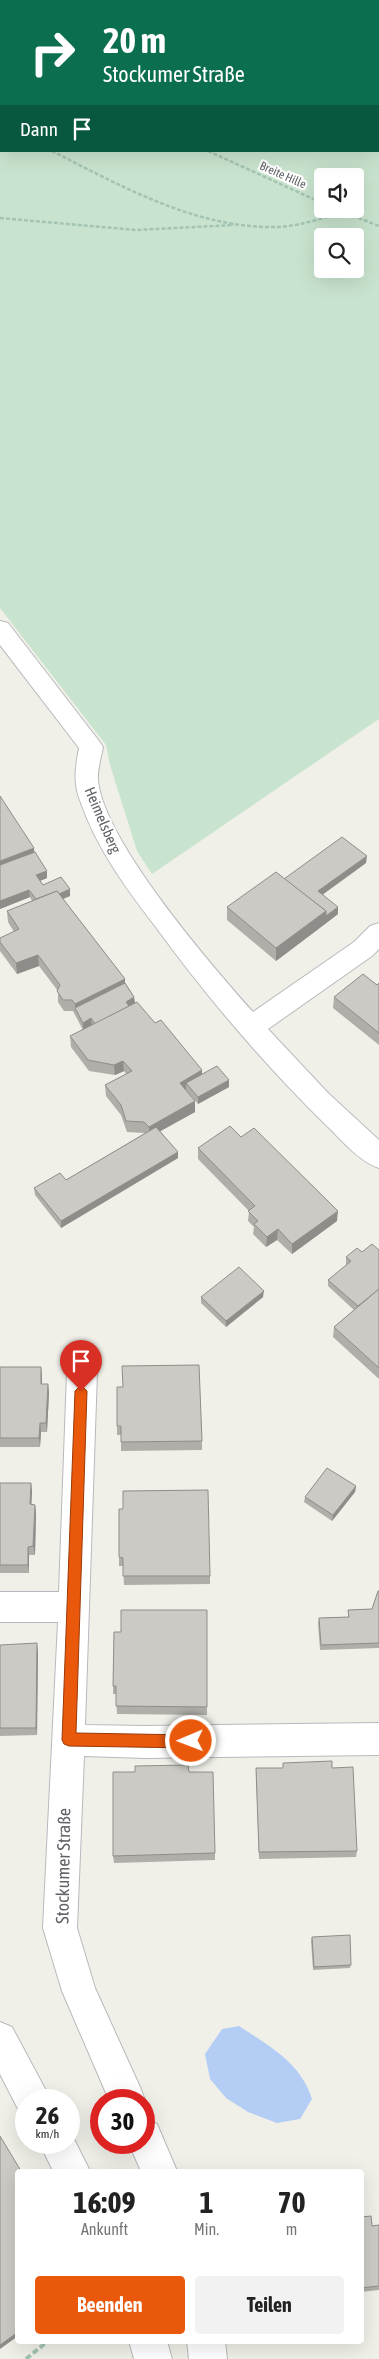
<!DOCTYPE html>
<html lang="de">
<meta charset="utf-8">
<style>
:root{--surface:#fff;--page:#f2f2f2;--text:#222;--muted:#767676;--accent:#ea580c}
body{margin:0;font-family:"Asap Condensed",sans-serif;background:var(--page);color:var(--text);height:100vh;display:flex;flex-direction:column;font-size:19px;white-space:nowrap}
*{box-sizing:border-box;margin:0}
p{font-size:16px;color:var(--muted)}
.icon{flex:none;width:28px;height:28px;fill:none;stroke:currentColor;stroke-width:2;stroke-linecap:round;stroke-linejoin:round}
.map{position:relative;flex:1;overflow:hidden}
.drawer{position:absolute;left:15px;top:2169px;width:349px;height:175px;display:flex;flex-direction:column;background:var(--surface);border-radius:5px;box-shadow:0 5px 20px #0002}
.drawer>*{flex:none}
.top-card{position:absolute;left:0px;top:0px;width:380px;height:152px;box-shadow:0 5px 20px #0002;background:#0b6e4f;color:#fff;overflow:hidden}
.buttons{position:absolute;left:314px;top:168px;display:grid;gap:10px}
.buttons a{display:grid;place-items:center;width:50px;height:50px;border-radius:5px;background:var(--surface);box-shadow:0 5px 20px #0002;font-size:25px}
.speed{position:absolute;left:15px;top:2089px;display:flex;gap:10px;font-size:25px;font-weight:700;text-align:center}
.speed>*{display:grid;place-content:center;width:65px;height:65px;border-radius:50%;background:var(--surface);box-shadow:0 5px 20px #0002;line-height:1}
.speed small{font-size:12px;font-weight:400}
.speed .limit{border:8px solid #d22;background:#fff;color:#111}
.pin{position:absolute;display:grid;place-items:center;width:42px;height:42px;color:#fff;margin:-51px -21px;border-radius:50% 50% 50% 0;rotate:-45deg;box-shadow:0 0 5px #0007}
.pin .icon{rotate:45deg}
.me{position:absolute;width:55px;margin:-28px;rotate:269deg;stroke-linejoin:round;filter:drop-shadow(0 0 4px #0008)}
.turn{display:flex;align-items:center;gap:18px;height:105px;padding:0 20px;font-size:22px}
.turn .icon{width:65px;height:65px;stroke-width:2.5}
.turn b{display:block;font-size:35px;line-height:42px}
.then{display:flex;align-items:center;height:48px;padding:0 20px;background:#0003;gap:10px;font-size:19px}
.eta{display:flex;justify-content:space-evenly;align-items:center;height:85px;text-align:center}
.eta b{font-size:30px;font-weight:700;line-height:35px}
.button{display:flex;gap:10px;margin-top:auto;padding:10px 20px}
.button a{flex:1;height:58px;border-radius:5px;background:var(--accent);color:#fff;font-size:20px;font-weight:700;line-height:58px;text-align:center}
.button a+a{background:var(--page);color:var(--text)}
.map>svg:first-child{display:block}
</style>
<div class="map">
<svg width="379" height="2359" viewBox="0 0 379 2359">
<rect width="100%" height="100%" fill="#f0f0e9"/>
<path fill="#c9e4ce" fill-rule="evenodd" d="M257 0H379V719L152 874 137 851 110 765 106 745 0 608V74L1 151H379V1ZM322 176H355V209H322ZM322 236H355V269H322Z"/>
<path fill="#b4cdf5" d="M239 2026C269 2046 301 2063 312 2099L300 2119 277 2123 248 2112 226 2098 210 2079 205 2054 222 2029Z"/>
<g fill="none" stroke-linecap="round" stroke-linejoin="round">
<defs>
<g id="minor">
<path d="M0 621 8 623 99 741 103 747C101 758 97 770 98 781 105 842 210 964 253 1012L354 942 370 926 379 923V949L372 956 268 1029 328 1093 379 1140V1168C358 1161 340 1138 324 1123 262 1062 206 996 155 926 126 888 97 849 81 803 73 783 75 769 79 748L0 645Z"/>
<path d="M82 1359 92 1363 97 1372 85 1725 145 1726 379 1723V1755L145 1758 84 1756 77 1928 95 1988 140 2087 145 2100 144 2102V2100H109L62 1991 43 1928 58 1622H0V1592H59L67 1372 72 1363Z"/>
<path d="M0 2022 12 2027 51 2100H26V2115L20 2113 0 2074Z"/>
<path d="M144 2119 157 2124 177 2171H141L128 2142H144Z"/>
<path d="M69 2129 90 2171H53L39 2142H69Z"/>
<path d="M129 2341H167L172 2359H134Z"/>
<path d="M187 2341H225L227 2359H189Z"/>
</g>
</defs>
<use href="#minor" stroke="#b9b9bd" stroke-width="2"/>
<g stroke="#a3c4b3" stroke-width="2.5" stroke-dasharray="4 2" stroke-linecap="butt">
<path d="M52 151C121 186 197 229 277 227 300 226 323 218 344 212"/>
<path d="M208 151 322 203"/>
<path d="M336 209 379 226"/>
<path d="M0 218 136 230 234 225"/>
</g>
<path stroke="#a3c4b3" stroke-width="4" stroke-dasharray="6 3" stroke-linecap="butt" d="M26 2359 48 2341"/>
<use href="#minor" fill="#fff" fill-rule="evenodd"/>
</g>
<g fill="#afaea9">
<path d="M35 852 47 878 40 881 43 885 70 896 63 899 125 979V983L134 997 135 1003 202 1070V1074L229 1087 198 1104 186 1090 195 1112 160 1131 178 1152V1158L61 1228 35 1195 34 1188 66 1180 145 1133H144L127 1132 121 1115 106 1096 105 1085 126 1074 124 1071 115 1075 89 1071 71 1047 70 1036 83 1030 73 1011H64L58 1002V991L39 966 17 974 0 951V938L14 932 8 922 7 911 32 901 30 897 0 909Z"/>
<path d="M366 863 323 894 338 914 325 924 276 961 227 920V907L284 879Z"/>
<path d="M379 983V1045L333 1008 334 997 377 985Z"/>
<path d="M241 1137 337 1221 292 1254 277 1240 266 1247 253 1234 254 1227 248 1221 249 1211 198 1159V1148Z"/>
<path d="M379 1250V1379L333 1337 334 1327 354 1310 328 1286V1280L347 1265 346 1264V1257L362 1252Z"/>
<path d="M201 1297H263L226 1327 201 1303Z"/>
<path d="M0 1367H41L42 1384H48L49 1393 47 1432H41L40 1447H0Z"/>
<path d="M117 1426 202 1441V1450L121 1451V1435H117Z"/>
<path d="M0 1483H31L32 1492 31 1504 35 1505 36 1514 35 1555H29V1573H0Z"/>
<path d="M356 1486 355 1492 332 1521 304 1502 305 1497Z"/>
<path d="M123 1509 210 1576V1584L124 1585 123 1566H119V1557Z"/>
<path d="M379 1591V1648L320 1650 318 1623 319 1618 348 1617V1610L372 1609Z"/>
<path d="M114 1632 207 1707V1715L117 1714 116 1694H113V1686Z"/>
<path d="M0 1645 38 1651 37 1735 0 1736Z"/>
<path d="M283 1763 332 1768 357 1851 356 1857 259 1859 256 1775V1768H283Z"/>
<path d="M135 1772H189L215 1853V1860L114 1863 113 1856Z"/>
<path d="M312 1937 351 1965 350 1968 313 1970 311 1941Z"/>
<path d="M361 2217 372 2226 379 2225V2290L361 2292Z"/>
</g>
<g fill="#8f8d8a">
<path d="M34 848 35 859 0 873V861Z"/>
<path d="M367 856 366 863 318 898V891Z"/>
<path d="M47 871V878L37 882 36 875Z"/>
<path d="M70 889V896L38 909V902Z"/>
<path d="M29 890 30 897 0 909V901Z"/>
<path d="M338 907V914L325 924 276 961V948L326 911Z"/>
<path d="M38 955 39 966 17 974 16 963Z"/>
<path d="M125 979V990L75 1008V1015V1004Z"/>
<path d="M134 997 135 1004 126 1009V1002Z"/>
<path d="M91 1018 92 1025 83 1030V1023Z"/>
<path d="M123 1061 124 1071 115 1075 114 1065Z"/>
<path d="M202 1070V1081L186 1083V1090L180 1093V1083Z"/>
<path d="M229 1080V1087L198 1104V1097Z"/>
<path d="M195 1101V1112L150 1137 149 1127Z"/>
<path d="M178 1152V1158L61 1228V1221Z"/>
<path d="M338 1211 337 1221 292 1254V1244Z"/>
<path d="M278 1229 277 1240 266 1247 267 1237Z"/>
<path d="M264 1291 263 1297 226 1327V1321Z"/>
<path d="M41 1367 42 1376V1393L41 1384Z"/>
<path d="M48 1384 49 1393 47 1432 46 1423Z"/>
<path d="M40 1423 41 1432 40 1447 39 1438Z"/>
<path d="M31 1483 32 1492 31 1513 30 1504Z"/>
<path d="M356 1486 355 1492 332 1521 333 1515Z"/>
<path d="M35 1505 36 1514 35 1555 33 1546Z"/>
<path d="M28 1547 29 1555V1573L28 1565Z"/>
<path d="M37 1643 38 1651 37 1735 36 1728Z"/>
<path d="M18 2332V2336L0 2349V2345Z"/>
</g>
<g fill="#cccac5" stroke="#8f8d8a">
<path d="M0 796 34 848 0 861Z"/>
<path d="M342 837 367 856 318 891 338 907 326 916V911L284 879Z"/>
<path d="M35 852 47 871 36 875 43 885 61 877 70 889 59 894 57 891 36 899 29 890 0 901V865Z"/>
<path d="M276 872 326 911 276 948 227 907Z"/>
<path d="M57 891 125 979 75 1004 72 1000H63L57 991 60 985 38 955 16 963 0 942V938L19 929 7 911Z"/>
<path d="M363 974 377 985 379 983V1033L334 997Z"/>
<path d="M125 983 134 997 126 1002 129 1006 95 1024 91 1018 83 1023 75 1008Z"/>
<path d="M137 1002 155 1023 161 1020 202 1070 180 1083 195 1101 149 1127 144 1122 126 1121 121 1105 105 1085 132 1071 123 1061 114 1065 88 1060 70 1036Z"/>
<path d="M217 1066 229 1080 198 1097 186 1083Z"/>
<path d="M230 1126 241 1137 254 1128 338 1211 292 1244 278 1229 267 1237 254 1224 258 1221 248 1211 255 1206 198 1148Z"/>
<path d="M156 1127 178 1152 61 1221 34 1188 60 1173 66 1180Z"/>
<path d="M372 1244 379 1250V1289L358 1306 328 1280 351 1261 346 1257 357 1248 362 1252Z"/>
<path d="M239 1267 264 1291 226 1321 201 1297Z"/>
<path d="M379 1289V1368L334 1327Z"/>
<path d="M199 1365 202 1441 121 1442V1426H117V1387H123L122 1366Z"/>
<path d="M0 1367H41V1384H48L46 1423H40L39 1438H0Z"/>
<path d="M327 1468 356 1486 333 1515 305 1497Z"/>
<path d="M0 1483H31L30 1504 35 1505 33 1546 28 1547V1565H0Z"/>
<path d="M208 1490 210 1576H123V1558L119 1557V1509H123V1491Z"/>
<path d="M378 1591H379V1643L321 1645 319 1618 349 1617 348 1610 372 1609Z"/>
<path d="M121 1610H207V1707L116 1706V1686H113L114 1632H121Z"/>
<path d="M37 1643 36 1728H0V1645Z"/>
<path d="M332 1761V1768L353 1767 357 1851 259 1852 256 1768H283V1763Z"/>
<path d="M188 1765 189 1772H213L215 1853 113 1856V1772H135V1766Z"/>
<path d="M350 1935 351 1965 314 1967 312 1937Z"/>
<path d="M0 2136 21 2171H18V2332L0 2345Z"/>
<path d="M371 2216 372 2226 379 2225V2286L361 2288V2217Z"/>
</g>
<path fill="#ea580c" stroke="#983908" d="M81 1385 87 1391 76 1733 191 1735 196 1737 198 1741 196 1746 191 1748 69 1746 64 1744 62 1740 75 1391Z"/>
<g text-anchor="middle" dominant-baseline="central" stroke-width="4.5" stroke-linejoin="round" paint-order="stroke">
<g font-size="12" fill="#606267" stroke="#fff">
<text transform="translate(283 175) rotate(24)">Breite Hille</text>
</g>
<g font-size="15" fill="#606267" stroke="#fff">
<text transform="translate(103 820) rotate(67)">Heimelsberg</text>
</g>
<g font-size="18" fill="#606267" stroke="#fff">
<text transform="translate(63 1866) rotate(-89)">Stockumer Straße</text>
</g>
</g>
</svg>
<div class="buttons">
<a><svg class="icon" aria-label="sound" viewBox="0 0 24 24"><path d="M4 9h4l5-4v14l-5-4H4zM17 9q2 3 0 6"/></svg></a>
<a><svg class="icon" aria-label="search" viewBox="0 0 24 24"><circle cx="10" cy="10" r="6"/><path d="M15 15l6 6"/></svg></a>
</div>
<div class="speed"><div>26<small>km/h</small></div><div class="limit">30</div></div>
<div class="pin" style="left:81px;top:1391px;background:#d93025"><svg class="icon" aria-label="arrive" viewBox="0 0 24 24"><path d="M6 21V4h12l-3 4 3 4H6"/></svg></div>
<svg class="me" style="left:191px;top:1741px" viewBox="-20 -20 40 40"><circle r="17" fill="#ea580c" stroke="#fff" stroke-width="3"/><path d="M0-11L8 9 0 5-8 9z" fill="#fff"/></svg>
<div class="top-card">
<div class="turn"><svg class="icon" aria-label="right" viewBox="0 0 24 24"><path d="M7 20v-9h11M14 6l5 5-5 5"/></svg><div><b>20 m</b>Stockumer Straße</div></div>
<div class="then">Dann<svg class="icon" aria-label="arrive" viewBox="0 0 24 24"><path d="M6 21V4h12l-3 4 3 4H6"/></svg></div>
</div>
<section class="drawer">
<div class="eta">
<div><b>16:09</b><p>Ankunft</p></div>
<div><b>1</b><p>Min.</p></div>
<div><b>70</b><p>m</p></div>
</div>
<div class="button"><a>Beenden</a><a>Teilen</a></div>
</section>
</div>
